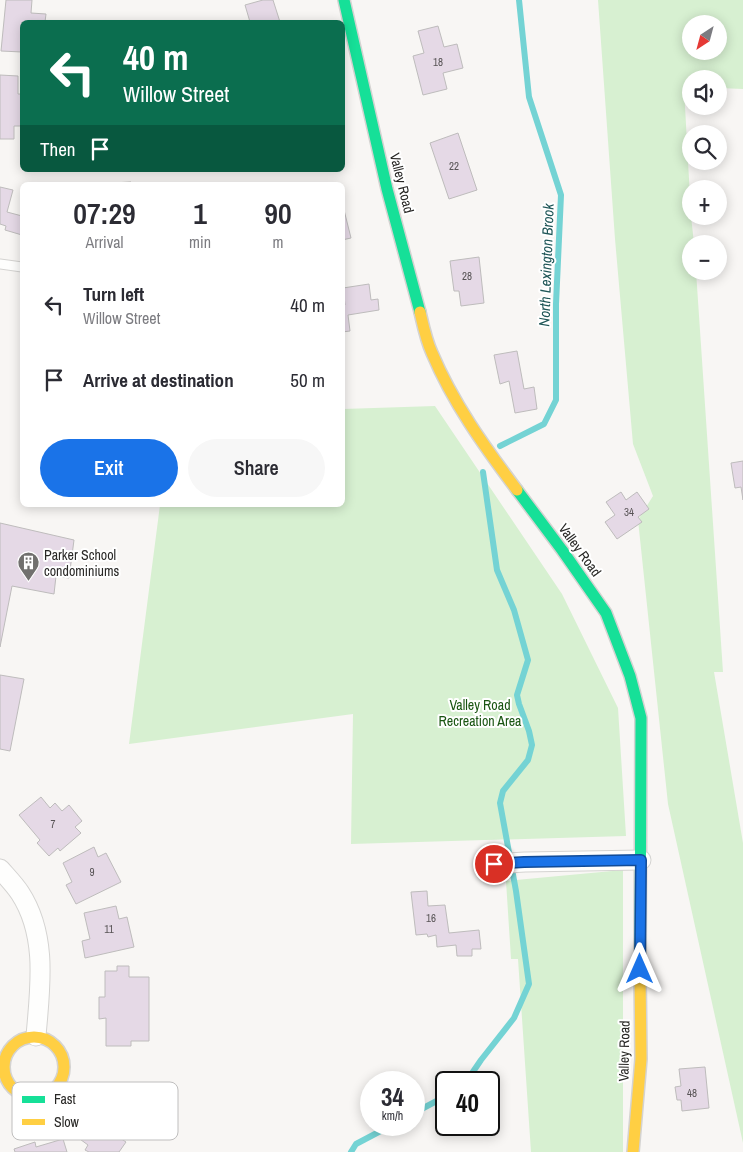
<!DOCTYPE html>
<meta charset="utf-8">
<style>
:root{--surface:#fff;--page:#f7f7f7;--text:#2b2b33;--muted:#7c7c81;--accent:#1a73e8}
body{margin:0;font-family:"Archivo Narrow",sans-serif;background:var(--page);color:var(--text);height:100vh;display:flex;flex-direction:column;font-size:19px;white-space:nowrap}
*{box-sizing:border-box;margin:0}
p{font-size:16px;color:var(--muted)}
.icon{flex:none;width:28px;height:28px;fill:none;stroke:currentColor;stroke-width:2;stroke-linecap:round;stroke-linejoin:round}
.map{position:relative;flex:1;overflow:hidden}
.side{position:absolute;left:20px;top:182px;width:325px;height:325px;display:flex;flex-direction:column;background:var(--surface);border-radius:8px;box-shadow:0 2px 12px #0003}
.side>*{flex:none}
.top-card{position:absolute;left:20px;top:20px;width:325px;height:152px;border-radius:8px;box-shadow:0 2px 12px #0003;background:#0b6e4f;color:#fff;overflow:hidden}
.needle{width:32px;rotate:216deg}
.buttons{position:absolute;left:682px;top:15px;display:grid;gap:10px}
.buttons a{display:grid;place-items:center;width:45px;height:45px;border-radius:50%;background:var(--surface);box-shadow:0 2px 12px #0003;font-size:25px}
.speed{position:absolute;left:360px;top:1071px;display:flex;gap:10px;font-size:25px;font-weight:700;text-align:center}
.speed>*{display:grid;place-content:center;width:65px;height:65px;border-radius:50%;background:var(--surface);box-shadow:0 2px 12px #0003;line-height:1}
.speed small{font-size:12px;font-weight:400}
.speed .limit{border:2px solid #111;border-radius:8px;background:#fff;color:#111}
.pin{position:absolute;display:grid;place-items:center;width:42px;height:42px;color:#fff;margin:-21px;border:2px solid #fff;border-radius:50%;box-shadow:0 1px 5px #0007}
.me{position:absolute;width:55px;margin:-28px;rotate:0deg;stroke-linejoin:round;filter:drop-shadow(0 0 4px #0008)}
.turn{display:flex;align-items:center;gap:18px;height:105px;padding:0 20px;font-size:22px}
.turn .icon{width:65px;height:65px;stroke-width:2.5}
.turn b{display:block;font-size:35px;line-height:42px}
.then{display:flex;align-items:center;height:48px;padding:0 20px;background:#0003;gap:10px;font-size:19px}
.eta{display:flex;justify-content:space-evenly;align-items:center;height:85px;text-align:center}
.eta b{font-size:30px;font-weight:600;line-height:35px}
.primary-button{display:flex;gap:10px;margin-top:auto;padding:10px 20px}
.primary-button a{flex:1;height:58px;border-radius:30px;background:var(--accent);color:#fff;font-size:20px;font-weight:600;line-height:58px;text-align:center}
.primary-button a+a{background:var(--page);color:var(--text)}
ul{padding:0;list-style:none}
li{display:flex;align-items:center;gap:15px;height:75px;padding:0 20px}
li div{flex:1}
li b{display:block;font-size:19px}
li em{font-style:normal}
.map>svg:first-child{display:block}
</style>
<div class="map">
<svg width="743" height="1152" viewBox="0 0 743 1152">
<rect width="100%" height="100%" fill="#f8f6f4"/>
<g fill="#d7f0d1" fill-rule="evenodd">
<path d="M598 0H743V89L719 88V79H691V88H684L691 216 694 244H691V271H696L723 672H714L743 843V1143L668 804 638 520 653 496 633 444 615 239ZM691 24H719V51H691Z"/>
<path d="M435 406 562 594 618 708 626 836 351 844 353 714 129 744 160 505H342L343 409Z"/>
<path d="M623 870V1152H531L518 959H511L506 881Z"/>
</g>
<g fill="none" stroke-linecap="round" stroke-linejoin="round">
<g stroke="#74d3d4" stroke-width="6">
<path d="M500 446 544 424 556 400V304L561 195 529 97 519 0"/>
<path d="M466 1082 481 1060 514 1018 529 984 516 891 500 803 503 791 528 760 532 745 529 731 519 704 517 695 528 660 514 610 497 570 483 472"/>
<path d="M414 1113 446 1096"/>
<path d="M351 1152 356 1144 392 1125"/>
</g>
</g>
<g fill="#e5d9e6" stroke="#bebcbc">
<path d="M6 0H32L31 13 46 14 45 22H22V52L1 51Z"/>
<path d="M263 0H273L280 22 284 21 285 22H250L245 5Z"/>
<path d="M438 26 444 47 457 44 463 68 443 73 447 89 423 95 413 56 424 53 418 31Z"/>
<path d="M0 75 18 76V94H22V126H14V139H0Z"/>
<path d="M458 133 477 190 449 199 430 143Z"/>
<path d="M131 182V185H94V184Z"/>
<path d="M0 187 13 190 7 212 22 216V235L5 230 6 226 0 224Z"/>
<path d="M342 202 351 238 342 240Z"/>
<path d="M479 257 484 303 461 306 459 291H454L450 261Z"/>
<path d="M369 284 371 300 378 299 379 310 348 315 350 331 342 332V305H345L343 288Z"/>
<path d="M517 351 524 389 534 387 537 409 515 413 509 381 500 384 494 355Z"/>
<path d="M743 461V500L741 487 735 488 731 463Z"/>
<path d="M621 492 626 500 637 492 649 509 638 517 642 522 617 539 605 522 615 515 606 502Z"/>
<path d="M0 523 74 540 69 578 56 576 54 594 12 586 0 647Z"/>
<path d="M0 675 24 679 10 751 0 749Z"/>
<path d="M41 797 50 808 55 803 62 811 69 805 82 821 75 827 81 833 60 851 58 848 49 856 37 843 40 840 19 815Z"/>
<path d="M94 847 98 857 106 853 121 882 76 904 66 885 72 882 63 863Z"/>
<path d="M427 891 428 906 445 905 449 933 479 930 481 949H472V956H457L456 945 437 947 436 935 428 937 427 934 416 935 411 892Z"/>
<path d="M116 906 119 919 127 917 134 947 85 958 82 941 90 939 84 913Z"/>
<path d="M117 966H129V977H149V1041H131V1046H106V1018L99 1019V997H105V971H117Z"/>
<path d="M705 1067 709 1108 682 1111 681 1100H677L675 1087 681 1086 679 1069Z"/>
<path d="M101 1101 112 1109 115 1103 128 1112 119 1125 126 1130 120 1138 126 1142 119 1152H89L85 1150 88 1145 73 1134 85 1116 89 1119Z"/>
<path d="M63 1139 67 1152H15L14 1149 35 1142 36 1147Z"/>
</g>
<g fill="none" stroke-linecap="round" stroke-linejoin="round">
<defs>
<path id="lane" d="M0 264 22 267"/>
<g id="street">
<path d="M494 864 525 862 641 860"/>
<path d="M0 869C7 877 14 884 20 893 48 936 40 988 36 1036"/>
</g>
<g id="fast">
<path d="M344 0 387 189 420 312"/>
<path d="M517 490 562 550 606 613 630 676 641 718 640 974"/>
</g>
<g id="slow">
<path d="M420 312C423 325 426 340 432 353 453 403 484 446 517 490"/>
<circle cx="34" cy="1067" r="30"/>
<path d="M633 1152 641 1059 640 974"/>
</g>
</defs>
<use href="#lane" stroke="#d4d3d1" stroke-width="11"/>
<use href="#street" stroke="#d4d3d1" stroke-width="21"/>
<use href="#fast" stroke="#d4d3d1" stroke-width="14"/>
<use href="#slow" stroke="#d4d3d1" stroke-width="14"/>
<use href="#lane" stroke="#fefefd" stroke-width="9"/>
<use href="#street" stroke="#fefefd" stroke-width="19"/>
<use href="#fast" stroke="#16e098" stroke-width="11"/>
<use href="#slow" stroke="#ffcf43" stroke-width="11"/>
</g>
<g fill="none" stroke-linecap="round" stroke-linejoin="round">
<defs>
<path id="route" d="M494 864 524 862 641 860 640 969"/>
</defs>
<use href="#route" stroke="#114b97" stroke-width="12"/>
<use href="#route" stroke="#1a73e8" stroke-width="9"/>
</g>
<defs>
<symbol id="building-pin" viewBox="-11 -11 22 30"><path d="M0 17L-7.5 6A9.5 9.5 0 1 1 7.5 6Z" fill="#71706e" stroke="#fff"/><path d="M-4-6H4V6H1V3H-1V6H-4ZM-2.5-4.3h1.7v1.8h-1.7ZM.8-4.3h1.7v1.8H.8ZM-2.5-1h1.7V.8h-1.7ZM.8-1h1.7V.8H.8Z" fill="#fff"/></symbol>
</defs>
<g fill-rule="evenodd">
<use href="#building-pin" x="16" y="550" width="25" height="34"/>
</g>
<g text-anchor="middle" dominant-baseline="central" stroke-width="4" stroke-linejoin="round" paint-order="stroke">
<g font-size="11" fill="#585456">
<text x="438" y="62">18</text>
<text x="454" y="166">22</text>
<text x="467" y="276">28</text>
<text x="629" y="512">34</text>
<text x="53" y="824">7</text>
<text x="92" y="872">9</text>
<text x="431" y="918">16</text>
<text x="109" y="929">11</text>
<text x="692" y="1093">48</text>
</g>
<g font-size="14" fill="#292826" stroke="#fff">
<text transform="translate(402 183) rotate(76)">Valley Road</text>
<text transform="translate(580 550) rotate(54)">Valley Road</text>
<text transform="translate(624 1051) rotate(-89)">Valley Road</text>
</g>
<g font-size="14" fill="#292826" stroke="#fff" text-anchor="start">
<text x="44" y="555">Parker School<tspan x="44" dy="16">condominiums</tspan></text>
</g>
<g font-size="14" fill="#195512" stroke="#fff">
<text x="480" y="705">Valley Road<tspan x="480" dy="16">Recreation Area</tspan></text>
</g>
<g font-size="15" font-style="italic" fill="#1f5657" stroke="#fff">
<text transform="translate(546 265) rotate(-88)">North Lexington Brook</text>
</g>
</g>
<rect x="12" y="1082" width="166" height="58" rx="8" fill="#fff" stroke="#bfbebe" stroke-width="1"/>
<rect x="22" y="1096" width="23" height="7" fill="#16e098"/>
<rect x="22" y="1119" width="23" height="6" fill="#ffcf43"/>
<g font-size="14" fill="#292826">
<text x="54" y="1104">Fast</text>
<text x="54" y="1127">Slow</text>
</g>
</svg>
<div class="buttons">
<a><svg class="needle" viewBox="-14 -14 28 28"><path d="M0-13l5 13h-10z" fill="#e53935"/><path d="M0 13l5-13h-10z" fill="#7c7c81"/></svg></a>
<a><svg class="icon" aria-label="sound" viewBox="0 0 24 24"><path d="M4 9h4l5-4v14l-5-4H4zM17 9q2 3 0 6"/></svg></a>
<a><svg class="icon" aria-label="search" viewBox="0 0 24 24"><circle cx="10" cy="10" r="6"/><path d="M15 15l6 6"/></svg></a>
<a>+</a>
<a>−</a>
</div>
<div class="speed"><div>34<small>km/h</small></div><div class="limit">40</div></div>
<div class="pin" style="left:494px;top:864px;background:#d93025"><svg class="icon" aria-label="arrive" viewBox="0 0 24 24"><path d="M6 21V4h12l-3 4 3 4H6"/></svg></div>
<svg class="me" style="left:640px;top:969px" viewBox="-20 -20 40 40"><path d="M0-17L14 15 0 8-14 15z" fill="#1a73e8" stroke="#fff" stroke-width="4"/></svg>
<div class="top-card">
<div class="turn"><svg class="icon" aria-label="left" viewBox="0 0 24 24"><path d="M17 20v-9H6M10 6l-5 5 5 5"/></svg><div><b>40 m</b>Willow Street</div></div>
<div class="then">Then<svg class="icon" aria-label="arrive" viewBox="0 0 24 24"><path d="M6 21V4h12l-3 4 3 4H6"/></svg></div>
</div>
<section class="side">
<div class="eta">
<div><b>07:29</b><p>Arrival</p></div>
<div><b>1</b><p>min</p></div>
<div><b>90</b><p>m</p></div>
</div>
<ul>
<li><svg class="icon" aria-label="left" viewBox="0 0 24 24"><path d="M17 20v-9H6M10 6l-5 5 5 5"/></svg><div><b>Turn left</b><p>Willow Street</p></div><em>40 m</em></li>
<li><svg class="icon" aria-label="arrive" viewBox="0 0 24 24"><path d="M6 21V4h12l-3 4 3 4H6"/></svg><div><b>Arrive at destination</b></div><em>50 m</em></li>
</ul>
<div class="primary-button"><a>Exit</a><a>Share</a></div>
</section>
</div>
